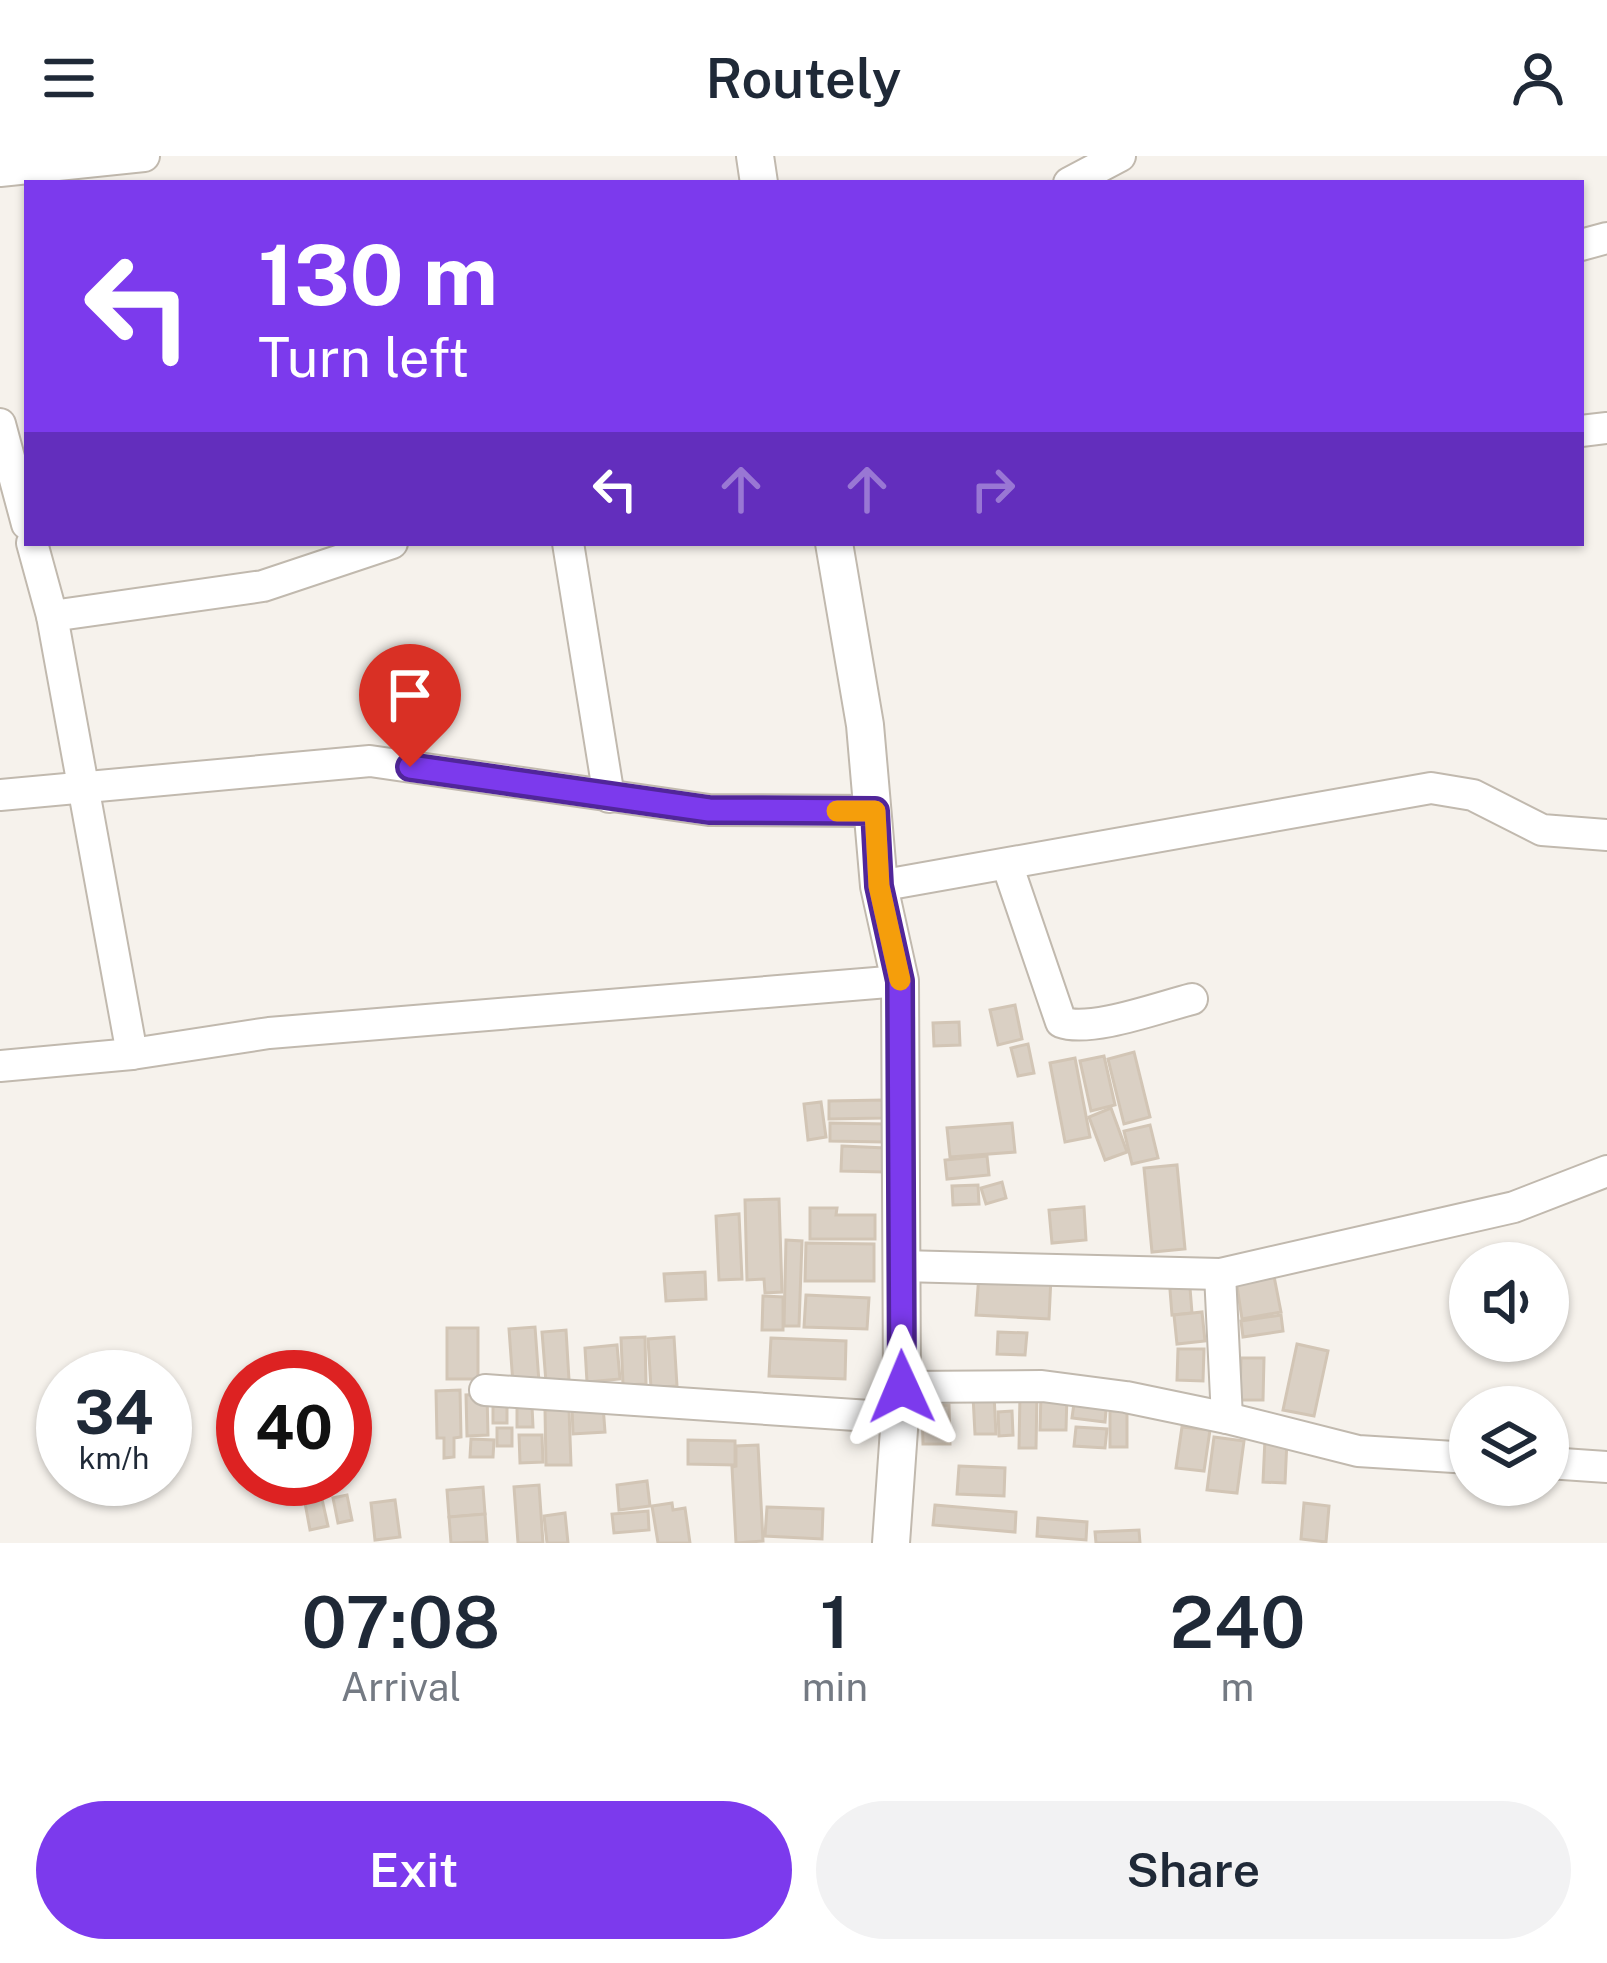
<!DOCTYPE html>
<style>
:root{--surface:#fff;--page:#f2f2f3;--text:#1f2937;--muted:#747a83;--accent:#7c3aed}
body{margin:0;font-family:"Public Sans",sans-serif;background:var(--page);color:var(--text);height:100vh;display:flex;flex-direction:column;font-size:45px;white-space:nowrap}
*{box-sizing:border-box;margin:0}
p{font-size:39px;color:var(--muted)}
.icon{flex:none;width:66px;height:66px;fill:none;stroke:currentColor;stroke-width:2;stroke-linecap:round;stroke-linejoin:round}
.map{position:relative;height:1387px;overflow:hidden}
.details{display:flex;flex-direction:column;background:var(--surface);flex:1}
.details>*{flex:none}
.top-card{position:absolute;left:24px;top:24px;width:1560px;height:366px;border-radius:0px;box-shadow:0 3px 9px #0004;background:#7c3aed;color:#fff;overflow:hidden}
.tools{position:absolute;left:1449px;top:1086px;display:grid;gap:24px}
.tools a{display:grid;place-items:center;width:120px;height:120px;border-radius:50%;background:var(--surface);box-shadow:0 3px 9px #0004;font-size:60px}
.speed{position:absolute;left:36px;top:1194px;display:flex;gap:24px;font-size:60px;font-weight:700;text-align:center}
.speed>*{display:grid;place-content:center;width:156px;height:156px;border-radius:50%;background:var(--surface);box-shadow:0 3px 9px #0004;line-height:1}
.speed small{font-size:30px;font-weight:400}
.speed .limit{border:18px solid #d22;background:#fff;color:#111}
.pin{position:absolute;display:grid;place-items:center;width:102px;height:102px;color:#fff;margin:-123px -51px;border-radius:50% 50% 50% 0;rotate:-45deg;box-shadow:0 0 12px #0007}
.pin .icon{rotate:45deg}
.me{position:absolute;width:132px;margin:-66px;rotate:359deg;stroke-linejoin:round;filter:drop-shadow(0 0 9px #0008)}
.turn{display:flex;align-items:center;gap:42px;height:252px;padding:0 36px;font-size:54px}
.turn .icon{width:156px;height:156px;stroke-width:2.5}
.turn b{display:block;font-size:84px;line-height:102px}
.lanes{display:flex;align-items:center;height:114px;padding:0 36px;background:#0003;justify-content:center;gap:60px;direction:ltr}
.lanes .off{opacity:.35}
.eta{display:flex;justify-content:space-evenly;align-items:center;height:204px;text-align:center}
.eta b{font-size:72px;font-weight:600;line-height:84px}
.cta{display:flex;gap:24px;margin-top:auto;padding:24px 36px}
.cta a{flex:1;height:138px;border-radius:72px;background:var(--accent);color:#fff;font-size:48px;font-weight:600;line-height:138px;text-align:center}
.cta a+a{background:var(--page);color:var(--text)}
header{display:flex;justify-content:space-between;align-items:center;height:156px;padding:0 36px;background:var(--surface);font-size:54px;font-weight:600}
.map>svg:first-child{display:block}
</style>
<header><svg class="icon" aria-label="menu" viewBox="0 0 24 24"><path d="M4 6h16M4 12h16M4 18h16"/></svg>Routely<svg class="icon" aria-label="person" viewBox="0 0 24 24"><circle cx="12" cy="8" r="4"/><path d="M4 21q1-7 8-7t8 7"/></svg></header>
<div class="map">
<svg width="1607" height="1387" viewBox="0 0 1607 1387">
<rect width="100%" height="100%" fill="#f6f2ec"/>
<g fill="#dad0c4" stroke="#d2c5b5" stroke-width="3">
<path d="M1015 849 1022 883 998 889 990 854Z"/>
<path d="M959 866 960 889 934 890 933 867Z"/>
<path d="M1028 888 1034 917 1018 920 1011 892Z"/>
<path d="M1134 896 1150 961 1124 968 1108 903Z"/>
<path d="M1104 900 1115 949 1091 955 1080 905Z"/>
<path d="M1075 902 1090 981 1065 986 1050 907Z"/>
<path d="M883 944V962L829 963V945Z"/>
<path d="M821 946 826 981 808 984 804 948Z"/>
<path d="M1111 952 1127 996 1105 1004 1089 961Z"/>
<path d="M830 967 884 968 883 986 830 985Z"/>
<path d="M1012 967 1015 996 950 1001 947 972Z"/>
<path d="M1150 969 1158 1002 1132 1008 1124 975Z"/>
<path d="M842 990 885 992 884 1016 841 1015Z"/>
<path d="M987 1000 989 1019 947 1023 945 1004Z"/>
<path d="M1177 1009 1185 1093 1152 1096 1144 1012Z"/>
<path d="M1002 1026 1006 1042 986 1048 981 1032Z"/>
<path d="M978 1029 979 1048 953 1049 952 1030Z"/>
<path d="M779 1043 782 1136 765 1137 764 1123 747 1124 745 1044Z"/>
<path d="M1084 1051 1086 1084 1052 1087 1049 1054Z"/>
<path d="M810 1052H837L836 1059H875V1083H810Z"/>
<path d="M739 1058 742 1123 719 1124 716 1060Z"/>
<path d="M786 1084 802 1085 799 1170H784Z"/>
<path d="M806 1087 874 1088V1125H805Z"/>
<path d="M1272 1110 1281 1156 1242 1163 1235 1117Z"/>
<path d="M705 1116 706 1143 666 1145 664 1118Z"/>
<path d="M979 1118 1051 1121 1049 1163 976 1159Z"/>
<path d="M1189 1119 1192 1157 1172 1159 1169 1121Z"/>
<path d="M806 1139 869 1142 867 1173 804 1171Z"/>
<path d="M763 1140 783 1141V1174H762Z"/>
<path d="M1202 1156 1205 1185 1177 1188 1174 1159Z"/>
<path d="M1281 1159 1283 1175 1243 1181 1241 1165Z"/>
<path d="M535 1171 539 1226 513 1228 509 1173Z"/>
<rect x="447" y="1172" width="31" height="51"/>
<path d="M566 1174 569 1224 546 1226 542 1176Z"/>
<path d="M998 1176 1027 1177 1025 1199 997 1198Z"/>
<path d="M645 1181 646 1228 623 1229 621 1182Z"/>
<path d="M674 1181 677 1230 651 1232 648 1183Z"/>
<path d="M771 1182 846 1185 845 1223 769 1220Z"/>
<path d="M1297 1188 1328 1195 1314 1260 1283 1254Z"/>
<path d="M617 1189 620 1223 587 1226 585 1192Z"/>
<path d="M1178 1193H1204L1203 1225 1177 1224Z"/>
<path d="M1241 1202H1264L1263 1244H1240Z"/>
<path d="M460 1234 461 1281 454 1282V1301L444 1302V1282H437L436 1235Z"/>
<path d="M487 1238 488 1279 467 1280 466 1239Z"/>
<path d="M1020 1238H1037L1036 1292H1019Z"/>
<path d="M1041 1238H1067L1066 1274H1040Z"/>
<path d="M994 1239 996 1278H975L973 1240Z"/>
<path d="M1075 1240 1107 1243 1105 1266 1072 1262Z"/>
<path d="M603 1249 605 1276 573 1278 572 1251Z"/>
<path d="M949 1249 950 1288H923L922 1250Z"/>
<rect x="493" y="1250" width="14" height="17"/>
<path d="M532 1250 533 1271H517V1251Z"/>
<path d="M569 1253 571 1309H546L545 1254Z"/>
<path d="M1012 1255 1013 1279 999 1280 998 1256Z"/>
<rect x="1110" y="1255" width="17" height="36"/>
<path d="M1076 1271 1107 1273 1105 1292 1074 1290Z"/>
<path d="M1182 1271 1210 1274 1204 1315 1176 1312Z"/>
<rect x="497" y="1272" width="15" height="18"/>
<path d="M519 1279H542L543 1306 520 1307Z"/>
<path d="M1214 1281 1244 1285 1237 1337 1207 1334Z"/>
<path d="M471 1283 494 1284 493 1301H470Z"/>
<path d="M1265 1283 1287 1284 1285 1327 1263 1326Z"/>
<path d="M688 1284 735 1285V1309L688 1308Z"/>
<path d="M758 1289 763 1385 736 1387 732 1311 736 1310V1290Z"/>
<path d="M959 1310 1005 1312 1004 1340 957 1338Z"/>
<path d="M647 1325 650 1350 619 1354 617 1329Z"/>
<path d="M539 1329 543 1387H518L514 1331Z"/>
<path d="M483 1331 485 1358 449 1361 447 1334Z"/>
<path d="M347 1339 352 1364 338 1367 333 1342Z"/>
<path d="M322 1343 328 1370 310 1374 305 1347Z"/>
<path d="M395 1344 400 1381 375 1384 371 1347Z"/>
<path d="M672 1347 673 1354 685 1352 690 1387H658L652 1350Z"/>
<path d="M1304 1347 1329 1350 1326 1386 1301 1383Z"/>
<path d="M935 1349 1016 1356 1015 1376 933 1369Z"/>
<path d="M767 1351 823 1353 822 1383 765 1380Z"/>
<path d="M648 1355 649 1374 614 1377 612 1358Z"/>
<path d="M565 1357 568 1387H547L544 1360Z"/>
<path d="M485 1358 487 1386 451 1387 449 1361Z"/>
<path d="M1038 1362 1087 1366 1086 1384 1037 1380Z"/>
<path d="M1139 1374 1140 1387H1096L1095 1376Z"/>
</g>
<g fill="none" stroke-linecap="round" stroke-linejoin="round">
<defs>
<g id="minor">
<path d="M0 15 144 0"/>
<path d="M1069 27 1120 0"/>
<path d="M1581 89 1607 82"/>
<path d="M0 268 27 368"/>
<path d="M1581 275 1607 272"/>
<path d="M32 387 52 460 132 898"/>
<path d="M568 387 609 641"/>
<path d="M52 460 263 430 392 387"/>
<path d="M0 639 370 605 709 654 875 655"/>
<path d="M1007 708 1061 866C1090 877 1160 851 1192 843"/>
<path d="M879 730 1431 632 1473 639 1542 674 1607 679"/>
<path d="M0 910 132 898 269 877 900 825"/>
<path d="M901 1110 1220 1118 1514 1051 1607 1015"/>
<path d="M1220 1118 1227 1262"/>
<path d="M902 1231 1042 1230 1126 1241 1227 1262 1358 1295 1470 1302"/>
<path d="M485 1234 900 1262"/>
<path d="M1548 1307 1607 1311"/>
</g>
<g id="tertiary">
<path d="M755 0 759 27"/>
<path d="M834 387 865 569 879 730 900 825 902 1231 891 1387"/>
</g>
</defs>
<use href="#minor" stroke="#c1b9ae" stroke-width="34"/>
<use href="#tertiary" stroke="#c1b9ae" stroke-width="40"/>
<use href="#minor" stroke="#fff" stroke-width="30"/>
<use href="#tertiary" stroke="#fff" stroke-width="36"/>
</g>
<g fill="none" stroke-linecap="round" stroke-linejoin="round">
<defs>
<path id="route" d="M410 611 709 654 875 655 879 730 900 825 902 1231"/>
</defs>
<use href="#route" stroke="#51269a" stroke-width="30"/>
<use href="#route" stroke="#7c3aed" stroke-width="21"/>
<path stroke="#f59e0b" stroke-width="21" d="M837 655H875L879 730 900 824"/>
</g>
</svg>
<div class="tools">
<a><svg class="icon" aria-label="sound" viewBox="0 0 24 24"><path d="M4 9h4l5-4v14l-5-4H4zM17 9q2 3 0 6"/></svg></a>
<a><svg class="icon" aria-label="layers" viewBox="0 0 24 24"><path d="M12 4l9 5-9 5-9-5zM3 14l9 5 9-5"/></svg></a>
</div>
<div class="speed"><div>34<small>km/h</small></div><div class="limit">40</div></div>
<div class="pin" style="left:410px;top:611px;background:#d93025"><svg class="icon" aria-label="arrive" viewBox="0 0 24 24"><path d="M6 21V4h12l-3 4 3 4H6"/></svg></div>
<svg class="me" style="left:902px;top:1231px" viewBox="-20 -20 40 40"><path d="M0-17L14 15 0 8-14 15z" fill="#7c3aed" stroke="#fff" stroke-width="4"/></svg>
<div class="top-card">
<div class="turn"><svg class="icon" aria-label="left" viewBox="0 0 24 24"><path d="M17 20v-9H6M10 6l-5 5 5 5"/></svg><div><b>130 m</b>Turn left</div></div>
<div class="lanes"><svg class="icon" aria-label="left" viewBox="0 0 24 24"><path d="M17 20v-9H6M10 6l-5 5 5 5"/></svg><svg class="icon off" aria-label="ahead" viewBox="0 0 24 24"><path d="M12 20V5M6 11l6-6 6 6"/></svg><svg class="icon off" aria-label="ahead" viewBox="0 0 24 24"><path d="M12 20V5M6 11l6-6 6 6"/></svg><svg class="icon off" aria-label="right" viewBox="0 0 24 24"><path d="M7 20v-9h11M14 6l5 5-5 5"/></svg></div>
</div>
</div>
<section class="details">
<div class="eta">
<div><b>07:08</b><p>Arrival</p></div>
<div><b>1</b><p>min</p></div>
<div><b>240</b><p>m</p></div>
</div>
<div class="cta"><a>Exit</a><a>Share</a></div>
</section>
